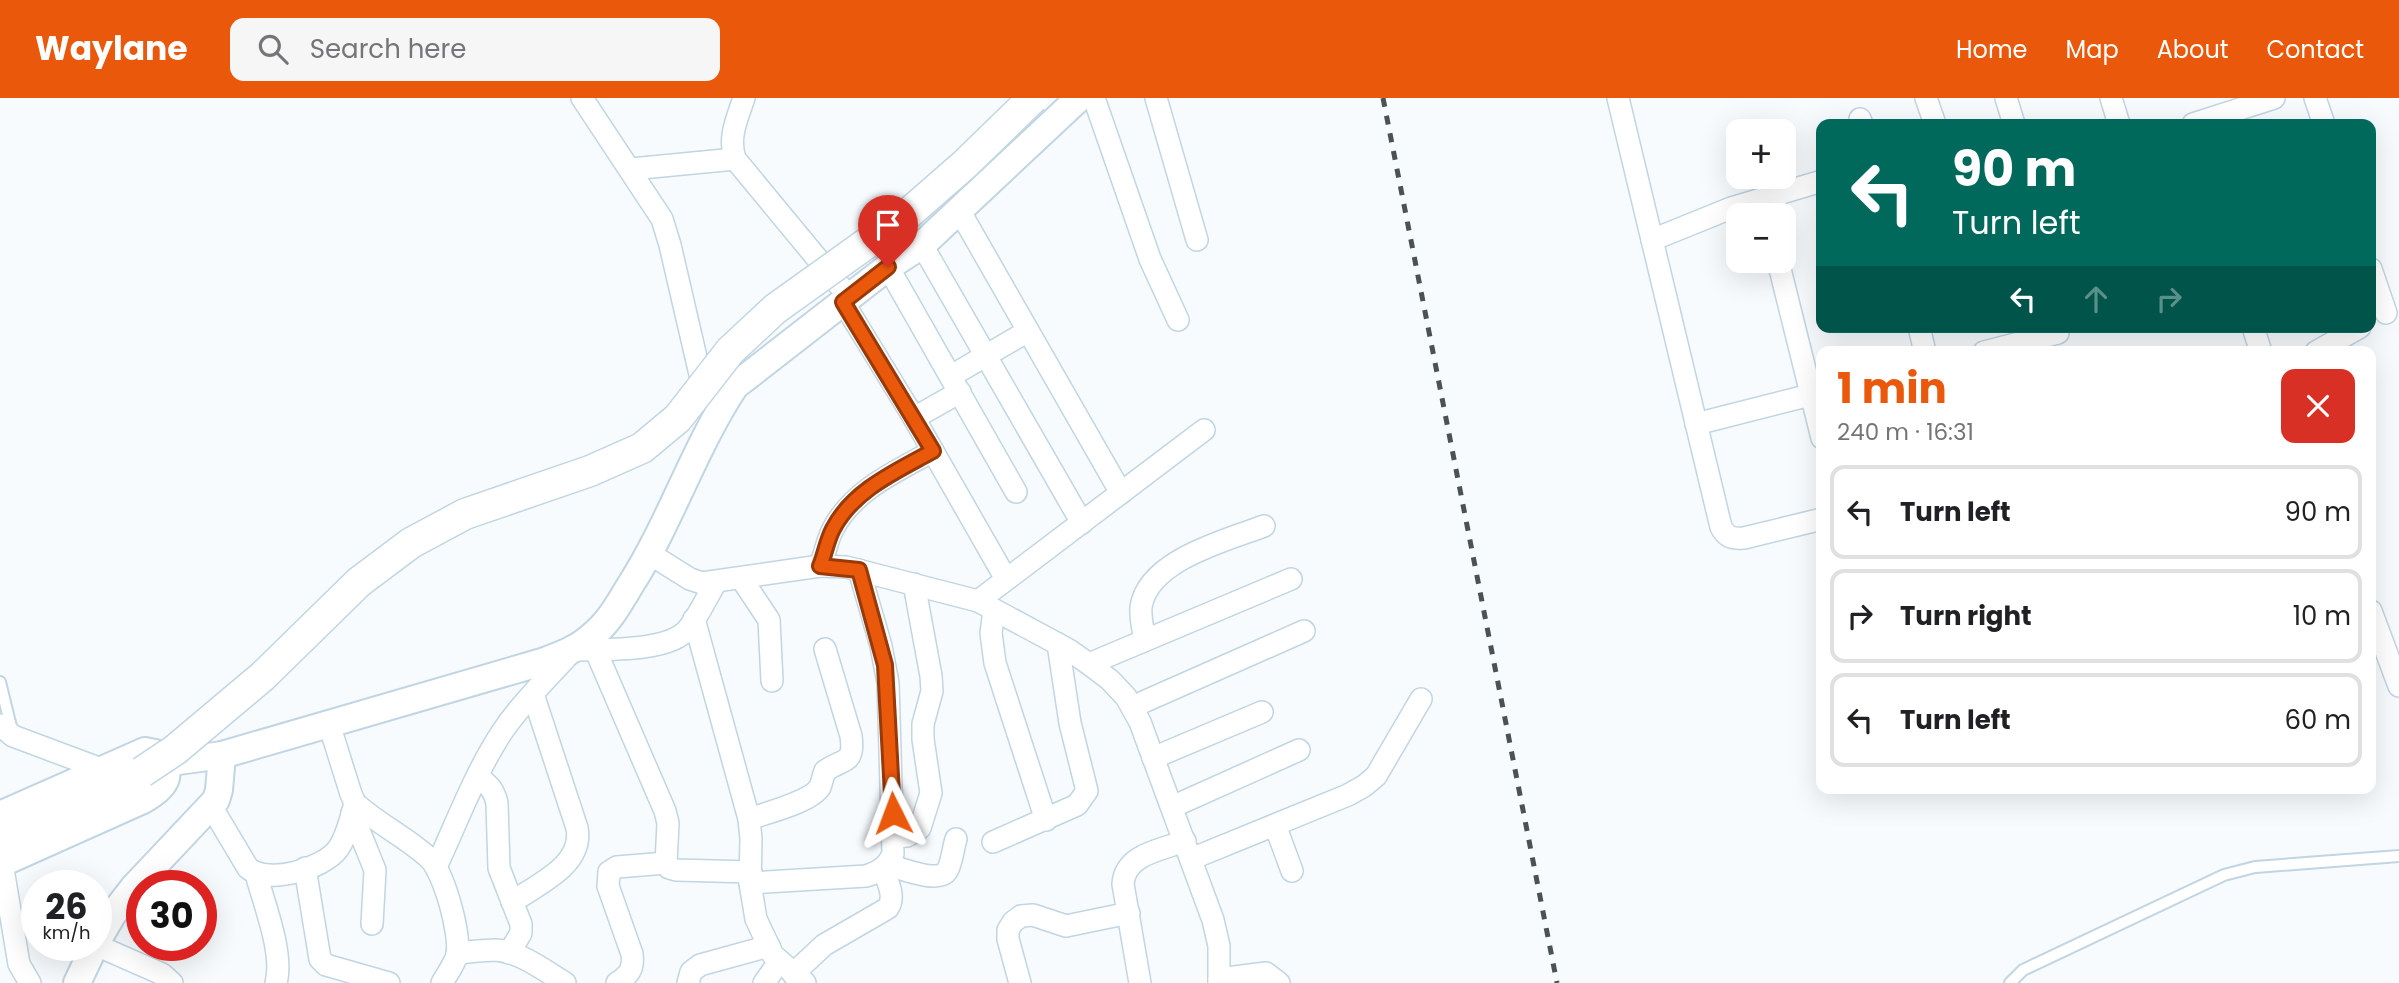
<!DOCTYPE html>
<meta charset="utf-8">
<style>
:root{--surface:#fff;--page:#f6f6f6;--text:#202124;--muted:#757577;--line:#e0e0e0;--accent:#ea580c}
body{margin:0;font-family:Poppins,sans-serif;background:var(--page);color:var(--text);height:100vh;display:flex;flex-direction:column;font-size:26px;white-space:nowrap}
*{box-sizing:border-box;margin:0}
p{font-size:23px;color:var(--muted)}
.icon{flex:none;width:38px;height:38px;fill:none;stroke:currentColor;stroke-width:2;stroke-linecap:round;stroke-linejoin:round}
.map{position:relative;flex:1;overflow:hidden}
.sheet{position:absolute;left:1816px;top:248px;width:560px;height:448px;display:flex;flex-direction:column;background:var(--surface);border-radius:14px;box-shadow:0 7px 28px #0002}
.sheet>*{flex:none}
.top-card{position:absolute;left:1816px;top:21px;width:560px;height:214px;border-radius:14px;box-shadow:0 7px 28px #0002;background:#00695c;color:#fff;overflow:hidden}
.tools{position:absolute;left:1726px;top:21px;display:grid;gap:14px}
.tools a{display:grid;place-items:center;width:70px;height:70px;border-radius:14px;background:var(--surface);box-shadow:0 7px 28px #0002;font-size:35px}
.speed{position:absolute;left:21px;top:772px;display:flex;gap:14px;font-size:35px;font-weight:700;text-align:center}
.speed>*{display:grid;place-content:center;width:91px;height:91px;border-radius:50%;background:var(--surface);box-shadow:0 7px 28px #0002;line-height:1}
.speed small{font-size:18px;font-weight:400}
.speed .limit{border:10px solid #d22;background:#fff;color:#111}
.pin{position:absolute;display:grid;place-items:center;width:60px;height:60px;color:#fff;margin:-72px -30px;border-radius:50% 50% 50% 0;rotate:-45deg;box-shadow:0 0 7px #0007}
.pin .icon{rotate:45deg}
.me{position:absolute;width:77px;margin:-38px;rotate:357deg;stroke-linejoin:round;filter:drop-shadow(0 0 5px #0008)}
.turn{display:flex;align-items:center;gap:24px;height:147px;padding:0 21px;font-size:32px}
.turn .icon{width:91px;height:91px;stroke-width:2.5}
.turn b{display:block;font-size:49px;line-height:60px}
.lanes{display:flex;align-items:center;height:66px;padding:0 21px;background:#0003;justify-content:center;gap:35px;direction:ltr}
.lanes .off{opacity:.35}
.round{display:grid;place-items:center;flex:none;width:74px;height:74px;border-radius:14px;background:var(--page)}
.head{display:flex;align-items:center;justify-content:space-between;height:119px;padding:0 21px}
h1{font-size:42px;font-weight:700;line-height:52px;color:var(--accent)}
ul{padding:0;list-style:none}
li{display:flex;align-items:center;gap:21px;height:94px;margin:0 14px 10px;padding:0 7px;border:4px solid var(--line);border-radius:14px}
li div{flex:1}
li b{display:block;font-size:26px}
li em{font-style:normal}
header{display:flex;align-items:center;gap:42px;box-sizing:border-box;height:98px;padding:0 35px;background:var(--accent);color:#fff}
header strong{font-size:33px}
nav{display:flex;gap:38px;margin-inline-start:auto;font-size:24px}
.search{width:490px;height:63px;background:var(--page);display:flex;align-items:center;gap:18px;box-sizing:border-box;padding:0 24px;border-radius:14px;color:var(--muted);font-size:26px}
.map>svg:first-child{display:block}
</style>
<header>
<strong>Waylane</strong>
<div class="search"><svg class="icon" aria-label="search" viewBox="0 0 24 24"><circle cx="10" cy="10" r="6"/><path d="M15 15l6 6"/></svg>Search here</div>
<nav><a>Home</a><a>Map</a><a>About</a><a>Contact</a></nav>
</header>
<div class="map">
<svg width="2399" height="885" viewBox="0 0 2399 885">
<rect width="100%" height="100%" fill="#f7fbfe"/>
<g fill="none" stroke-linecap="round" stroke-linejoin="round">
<defs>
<g id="service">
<path d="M0 584 12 633"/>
<path d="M2010 885 2023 872 2224 777 2255 769 2399 758"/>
</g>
<g id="minor">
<path d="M582 0 662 121 670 147 705 298"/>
<path d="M744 0C737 21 728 39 735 61L849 199"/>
<path d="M1094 0 1150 161 1178 222"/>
<path d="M1156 0 1197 142"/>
<path d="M1618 0 1721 429C1726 439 1732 441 1744 440L1822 421"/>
<path d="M1926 0 1935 26"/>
<path d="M2006 0 2014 26"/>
<path d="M2111 0 2119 26"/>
<path d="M2315 0 2324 26"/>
<path d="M1860 21 1862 26"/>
<path d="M2193 26 2274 0"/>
<path d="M631 71 735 61"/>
<path d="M959 112 1121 395"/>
<path d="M1652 142 1731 110 1822 83"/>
<path d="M922 147 1082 425"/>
<path d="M1778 163 1822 340"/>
<path d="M888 169 1016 394"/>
<path d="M2371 171 2386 215"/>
<path d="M843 204 914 320 1006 481"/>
<path d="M1919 229 1925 254"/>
<path d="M2253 229 2261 254"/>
<path d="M1984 254 2058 235"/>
<path d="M2316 254 2360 229"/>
<path d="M951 278 1028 233"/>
<path d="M914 320 960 294"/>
<path d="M1696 326 1822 294"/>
<path d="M650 456 690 481 702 485 820 468 846 469 978 503 1069 552 1089 566 1110 582 1126 599 1140 624 1213 822 1219 848V885"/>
<path d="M820 468C825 456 827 442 833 431 853 392 897 373 933 353"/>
<path d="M741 480 769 522 772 583"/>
<path d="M978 503 1204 332"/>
<path d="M994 512 991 535 995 565 1046 722"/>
<path d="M2371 513 2399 588"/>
<path d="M694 521 749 721 751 741 750 785 756 821 773 857 805 885"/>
<path d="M1145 542C1143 531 1140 520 1141 509 1148 462 1227 442 1264 428"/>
<path d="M595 551 665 713 668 725 666 765 669 770 676 772 751 774"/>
<path d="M1089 566 1291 481"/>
<path d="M1132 609 1304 533"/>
<path d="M329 626 351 696 355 705C378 726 406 739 429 760 444 774 461 836 457 857 454 867 447 876 442 885"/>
<path d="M0 627 13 638 104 672"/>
<path d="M1153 660 1262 614"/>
<path d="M478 679C489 687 494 692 497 705L499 770 521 826V835L509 855"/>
<path d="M211 708 248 770C268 787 323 771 338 751 347 738 351 720 355 705"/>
<path d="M1172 709 1299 652"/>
<path d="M352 715 375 772 372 826"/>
<path d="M749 721C766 715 811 704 820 689 822 684 823 678 825 673 843 660 855 667 851 638L825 551"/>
<path d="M1275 727 1292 773"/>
<path d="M894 739 907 738 920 730 931 695 923 641V626L932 593 931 578 914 486"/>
<path d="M993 744 1077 707 1087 693 1070 625 1058 546"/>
<path d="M1191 761 1348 697 1364 688 1376 678 1421 601"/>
<path d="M2 765 19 866 30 885"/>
<path d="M888 767C900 770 939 786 947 773 952 765 953 750 956 741"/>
<path d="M436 769C457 724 475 675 502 634 522 604 549 579 573 552 602 551 668 555 688 531 699 517 707 499 716 484"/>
<path d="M305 770 320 861 326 867 389 885"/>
<path d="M256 776C264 806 284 855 276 885"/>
<path d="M750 785 866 778C879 774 887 769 893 756L888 585 881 548 859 472"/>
<path d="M512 804C538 786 584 767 577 730L533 596"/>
<path d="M96 847 162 876 172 885"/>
<path d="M457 855C470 854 483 852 496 852 521 854 545 873 565 885"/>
<path d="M793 876 824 847 888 810C896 798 887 783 883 771"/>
<path d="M1219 881 1266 875 1279 885"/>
<path d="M617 885C629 877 634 871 632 856L608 788 609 774 617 769 666 765"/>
<path d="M688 885 691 874 700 867 769 848"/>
<path d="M764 885 779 864"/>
<path d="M1020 885 1008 841V832L1013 824 1021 818 1033 817 1066 828 1129 815"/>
<path d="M1140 885 1123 786C1125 756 1161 752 1185 743"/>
</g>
<g id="tertiary">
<path d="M164 665 222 657 542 564C561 557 578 551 593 537 610 523 620 504 631 486 671 423 694 350 735 288L888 169 922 147 1079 0"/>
<path d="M0 717 145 653 155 655C176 677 166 688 143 702L0 766"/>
<path d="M96 845 113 816 134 789 216 702 219 692 222 657"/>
<path d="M77 885 95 847"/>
</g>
<path id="secondary" d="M0 739 71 710 142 674"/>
</defs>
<use href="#service" stroke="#c1d5e2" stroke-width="14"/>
<use href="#minor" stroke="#c1d5e2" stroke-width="24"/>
<use href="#tertiary" stroke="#c1d5e2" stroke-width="30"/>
<use href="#secondary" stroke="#c1d5e2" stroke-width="33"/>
<use href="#service" stroke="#fff" stroke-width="10"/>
<use href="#minor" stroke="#fff" stroke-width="21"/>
<use href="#tertiary" stroke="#fff" stroke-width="26"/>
<use href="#secondary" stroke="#fff" stroke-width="30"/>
<path stroke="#4a5256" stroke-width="5" stroke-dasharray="9 9" stroke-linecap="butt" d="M1383 0 1557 885"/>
<defs>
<path id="secondary-bridge" d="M142 674 175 652 263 578 359 484 411 445 465 416 590 373 642 350 678 320 730 253 775 211 909 115 964 67 1033 0"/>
</defs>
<use href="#secondary-bridge" stroke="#c1d5e2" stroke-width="33" stroke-linecap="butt"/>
<use href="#secondary-bridge" stroke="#fff" stroke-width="30"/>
</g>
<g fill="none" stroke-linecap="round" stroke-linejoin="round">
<defs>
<path id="route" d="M888 169 843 204 933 353C897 373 853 392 833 431 827 442 825 456 820 468L859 472 885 567 893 715"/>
</defs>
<use href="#route" stroke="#983908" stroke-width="18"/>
<use href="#route" stroke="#ea580c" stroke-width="12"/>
</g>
</svg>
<div class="tools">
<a>+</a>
<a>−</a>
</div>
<div class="speed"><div>26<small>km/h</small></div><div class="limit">30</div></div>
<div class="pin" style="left:888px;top:169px;background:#d93025"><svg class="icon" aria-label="arrive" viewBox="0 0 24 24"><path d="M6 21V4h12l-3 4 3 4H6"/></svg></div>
<svg class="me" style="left:893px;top:715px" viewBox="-20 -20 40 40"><path d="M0-17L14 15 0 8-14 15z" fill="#ea580c" stroke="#fff" stroke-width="4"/></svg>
<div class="top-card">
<div class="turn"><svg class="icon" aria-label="left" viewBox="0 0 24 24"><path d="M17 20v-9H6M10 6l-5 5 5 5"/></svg><div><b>90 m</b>Turn left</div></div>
<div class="lanes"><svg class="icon" aria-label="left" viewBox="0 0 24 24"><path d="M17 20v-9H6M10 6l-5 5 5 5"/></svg><svg class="icon off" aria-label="ahead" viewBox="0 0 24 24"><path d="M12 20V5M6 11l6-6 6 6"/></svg><svg class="icon off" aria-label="right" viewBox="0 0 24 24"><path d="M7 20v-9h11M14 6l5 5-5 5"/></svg></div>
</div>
<section class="sheet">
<div class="head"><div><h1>1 min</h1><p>240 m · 16:31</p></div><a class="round" style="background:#d93025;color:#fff"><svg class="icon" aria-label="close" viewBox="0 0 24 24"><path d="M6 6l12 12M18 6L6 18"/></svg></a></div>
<ul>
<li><svg class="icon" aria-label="left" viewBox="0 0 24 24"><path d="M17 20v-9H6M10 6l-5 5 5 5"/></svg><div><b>Turn left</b></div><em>90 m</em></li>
<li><svg class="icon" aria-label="right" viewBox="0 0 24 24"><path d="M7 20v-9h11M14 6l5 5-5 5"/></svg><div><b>Turn right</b></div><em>10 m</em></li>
<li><svg class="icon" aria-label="left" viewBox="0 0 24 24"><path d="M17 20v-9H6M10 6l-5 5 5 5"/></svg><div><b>Turn left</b></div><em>60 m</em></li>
</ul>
</section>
</div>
